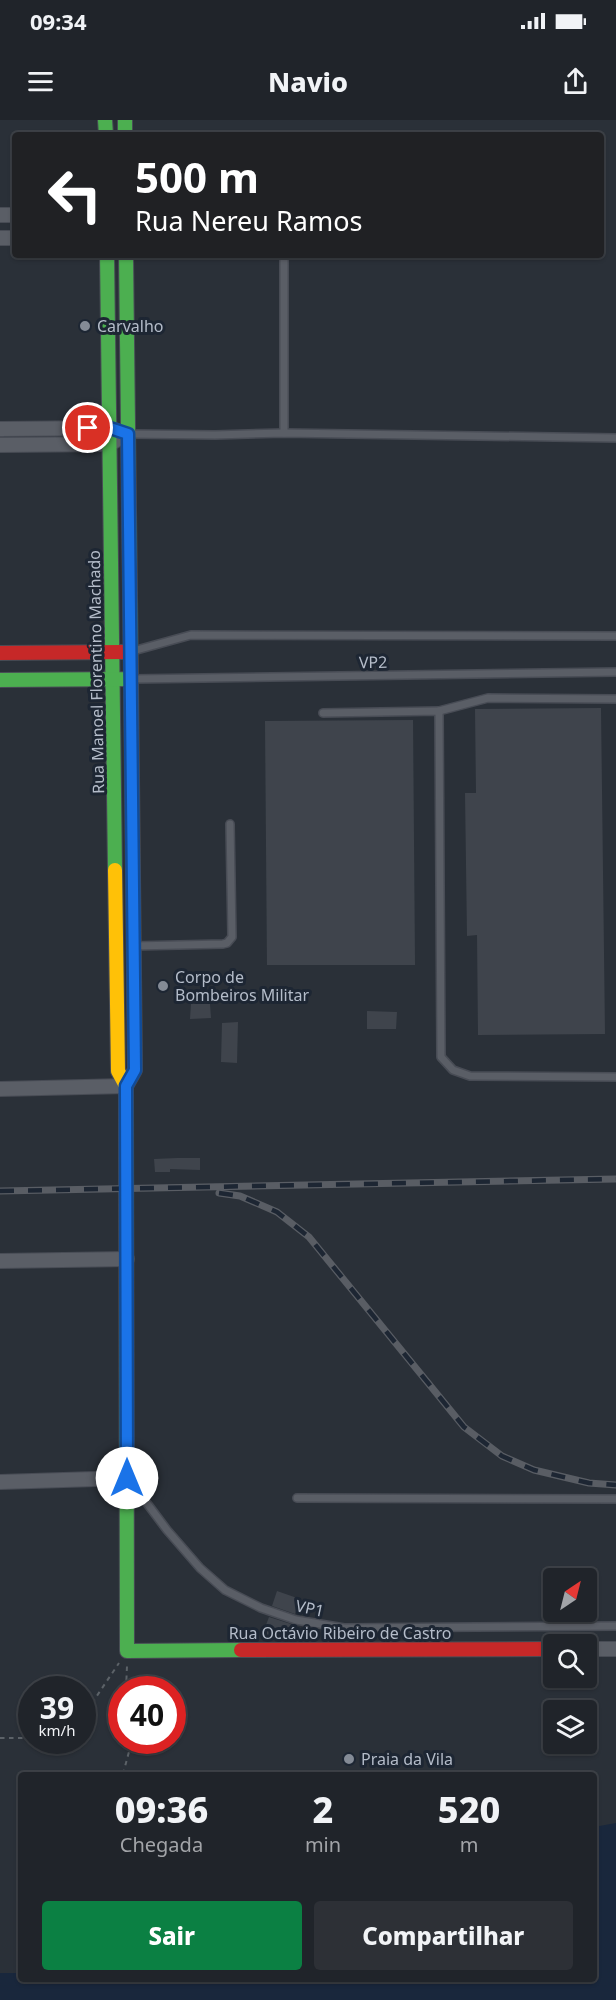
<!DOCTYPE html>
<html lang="pt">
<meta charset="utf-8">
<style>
:root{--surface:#20242a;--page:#2d3036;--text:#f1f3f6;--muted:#a2a4a8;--line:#3d4147;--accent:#0b8043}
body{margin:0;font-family:"Noto Sans",sans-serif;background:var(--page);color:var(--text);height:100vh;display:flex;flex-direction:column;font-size:22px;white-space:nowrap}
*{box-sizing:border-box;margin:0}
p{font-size:20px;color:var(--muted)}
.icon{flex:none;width:33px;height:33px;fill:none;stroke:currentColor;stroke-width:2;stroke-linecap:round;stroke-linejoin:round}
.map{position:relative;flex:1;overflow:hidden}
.side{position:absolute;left:18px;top:1652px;width:579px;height:210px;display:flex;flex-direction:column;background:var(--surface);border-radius:6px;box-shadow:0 2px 4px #0004,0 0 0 2px var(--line)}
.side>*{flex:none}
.guide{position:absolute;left:12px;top:12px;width:592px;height:126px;border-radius:6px;box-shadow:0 2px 4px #0004,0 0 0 2px var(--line);background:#202124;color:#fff;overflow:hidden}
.needle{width:39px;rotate:35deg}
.buttons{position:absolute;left:543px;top:1448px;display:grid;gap:12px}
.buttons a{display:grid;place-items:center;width:54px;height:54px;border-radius:6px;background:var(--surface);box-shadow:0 2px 4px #0004,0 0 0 2px var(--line);font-size:30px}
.speed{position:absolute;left:18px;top:1556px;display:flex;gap:12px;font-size:30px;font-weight:700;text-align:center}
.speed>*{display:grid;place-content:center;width:78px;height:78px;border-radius:50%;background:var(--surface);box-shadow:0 2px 4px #0004,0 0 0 2px var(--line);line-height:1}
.speed small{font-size:15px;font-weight:400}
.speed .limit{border:9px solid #d22;background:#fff;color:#111}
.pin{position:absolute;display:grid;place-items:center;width:51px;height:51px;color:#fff;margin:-26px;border:3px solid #fff;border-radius:50%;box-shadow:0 2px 6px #0007}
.me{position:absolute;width:66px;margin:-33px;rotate:0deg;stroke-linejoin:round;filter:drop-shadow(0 0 4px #0008)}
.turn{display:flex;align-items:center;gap:21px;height:126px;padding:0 24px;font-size:27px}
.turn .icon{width:78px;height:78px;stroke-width:2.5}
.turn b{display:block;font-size:42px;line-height:51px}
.eta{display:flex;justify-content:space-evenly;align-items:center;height:102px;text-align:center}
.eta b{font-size:36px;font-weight:800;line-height:42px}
.button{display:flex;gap:12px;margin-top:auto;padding:12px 24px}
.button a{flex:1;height:69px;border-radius:6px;background:var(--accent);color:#fff;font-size:24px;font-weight:800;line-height:69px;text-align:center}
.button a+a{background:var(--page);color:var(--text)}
.status{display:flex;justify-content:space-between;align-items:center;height:42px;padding:0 30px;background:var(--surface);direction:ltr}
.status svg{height:16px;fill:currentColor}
header{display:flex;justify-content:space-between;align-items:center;height:78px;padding:0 24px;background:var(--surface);font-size:27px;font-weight:800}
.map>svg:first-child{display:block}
</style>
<div class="status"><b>09:34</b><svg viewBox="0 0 49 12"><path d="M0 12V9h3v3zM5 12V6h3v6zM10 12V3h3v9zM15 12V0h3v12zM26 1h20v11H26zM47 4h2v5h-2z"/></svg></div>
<header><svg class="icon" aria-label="menu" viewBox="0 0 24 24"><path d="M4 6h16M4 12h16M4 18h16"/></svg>Navio<svg class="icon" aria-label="share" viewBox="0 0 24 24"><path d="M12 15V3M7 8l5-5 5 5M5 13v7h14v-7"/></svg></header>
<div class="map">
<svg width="616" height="1880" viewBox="0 0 616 1880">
<rect width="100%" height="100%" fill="#2a3038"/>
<path fill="#19273c" d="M616 1703V1880H0V1853H21V1858H594V1707Z"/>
<g fill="#3f444c">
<path d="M601 588 605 914 478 915 477 815 467 816 465 673H476L475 589Z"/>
<path d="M413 600 415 845H267L265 601Z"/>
<path d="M191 884H210L211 898 190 899Z"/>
<path d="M367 891 397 892 396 909H367Z"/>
<path d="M238 902 237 943 221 942 222 903Z"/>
<path d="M177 1038H200V1050L170 1049V1052H155L154 1039Z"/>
<path d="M277 1471 300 1479 295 1494 272 1486Z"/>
<path d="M269 1497 291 1504 286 1519H279L263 1513Z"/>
</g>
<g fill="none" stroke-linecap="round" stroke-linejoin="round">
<defs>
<g id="lane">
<path d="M284 135V313"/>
<path d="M130 314 215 315 284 313 616 318"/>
<path d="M133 531 191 515 616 516"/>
<path d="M133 559 616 552"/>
<path d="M439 591 488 578 616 579"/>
<path d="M323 593 439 591 441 937 453 950 470 956 616 957"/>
<path d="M134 826 223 824 227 823 232 817 230 704"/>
<path d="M131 1362 167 1410 200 1448 225 1470 261 1488 296 1500 344 1508 616 1506"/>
<path d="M297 1378 616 1379"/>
</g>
<g id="street">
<path d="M0 95H15"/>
<path d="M0 118H15"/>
<path d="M0 309 109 308 118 311"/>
<path d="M0 325 110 324 118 319"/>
<path d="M0 969 126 966 135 950 131 559"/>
<path d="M0 1141 127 1139"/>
<path d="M0 1362 127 1358"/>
<path d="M586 1529H616"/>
</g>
<g id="fast">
<path d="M105 0 106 15"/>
<path d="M125 0V15"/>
<path d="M107 135 115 750"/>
<path d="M0 560 131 559 126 135"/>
<path d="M126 966 127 1531 241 1530"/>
</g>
<path id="slow" d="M115 750 118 951 126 966"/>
<g id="jam">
<path d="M0 533 123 532"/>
<path d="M241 1530 554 1529"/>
</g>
</defs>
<use href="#lane" stroke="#484c55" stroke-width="10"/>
<use href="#street" stroke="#484c55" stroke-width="16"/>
<use href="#fast" stroke="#484c55" stroke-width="16"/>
<use href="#slow" stroke="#484c55" stroke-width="16"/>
<use href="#jam" stroke="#484c55" stroke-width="16"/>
<g stroke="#5c6268" stroke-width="2" stroke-dasharray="4.5 4.5" stroke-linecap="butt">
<path d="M126 1569 127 1546"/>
<path d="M82 1598 119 1543"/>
<path d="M0 1618H32"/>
<path d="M123 1654 130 1628V1620"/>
</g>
<use href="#lane" stroke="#5a5e66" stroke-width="7"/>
<use href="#street" stroke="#5a5e66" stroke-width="14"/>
<use href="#fast" stroke="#4caf50" stroke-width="14"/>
<use href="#slow" stroke="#ffc107" stroke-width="14"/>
<use href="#jam" stroke="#c62828" stroke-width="14"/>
<defs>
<g id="rail">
<path d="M0 1071 616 1059"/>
<path d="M219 1073 240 1076 277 1092 309 1117 464 1307 502 1336 534 1350 589 1363 616 1365"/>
</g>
</defs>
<use href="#rail" stroke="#595d64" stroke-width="7"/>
<use href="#rail" stroke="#1d2633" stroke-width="4.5" stroke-dasharray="14" stroke-linecap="butt"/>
</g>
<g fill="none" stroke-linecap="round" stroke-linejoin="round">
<defs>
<path id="route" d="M88 308H110L128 314 135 950 126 966 127 1358"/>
</defs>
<use href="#route" stroke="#114b97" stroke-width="15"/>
<use href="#route" stroke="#1a73e8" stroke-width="10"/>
</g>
<g fill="#848b96" stroke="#1d2633" stroke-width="2">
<circle cx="85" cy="206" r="6"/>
<circle cx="163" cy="866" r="6"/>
<circle cx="349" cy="1639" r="6"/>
</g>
<g text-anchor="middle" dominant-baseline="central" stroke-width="6" stroke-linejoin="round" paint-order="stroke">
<g font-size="16" fill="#b4bcc9" stroke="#1d2633" text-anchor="start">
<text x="97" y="206">Carvalho</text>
<text x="175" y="857">Corpo de<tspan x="175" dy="18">Bombeiros Militar</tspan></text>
<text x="361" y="1639">Praia da Vila</text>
</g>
<g font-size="16" fill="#b4bcc9" stroke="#1d2633">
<text transform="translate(373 542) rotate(-1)">VP2</text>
<text transform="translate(96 552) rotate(-91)">Rua Manoel Florentino Machado</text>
<text transform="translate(310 1488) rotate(12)">VP1</text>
<text x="340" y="1513">Rua Octávio Ribeiro de Castro</text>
</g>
</g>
</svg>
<div class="buttons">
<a><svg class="needle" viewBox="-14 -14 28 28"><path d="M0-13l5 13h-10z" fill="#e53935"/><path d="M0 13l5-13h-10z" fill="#a2a4a8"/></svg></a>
<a><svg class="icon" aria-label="search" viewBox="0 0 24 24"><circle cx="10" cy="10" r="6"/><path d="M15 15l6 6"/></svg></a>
<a><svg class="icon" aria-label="layers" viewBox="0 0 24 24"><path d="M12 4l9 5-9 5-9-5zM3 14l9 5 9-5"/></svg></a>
</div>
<div class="speed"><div>39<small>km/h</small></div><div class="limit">40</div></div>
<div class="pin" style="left:88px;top:308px;background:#d93025"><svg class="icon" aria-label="arrive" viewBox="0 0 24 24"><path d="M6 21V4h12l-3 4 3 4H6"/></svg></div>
<svg class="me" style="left:127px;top:1358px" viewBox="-20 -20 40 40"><circle r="19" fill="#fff"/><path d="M0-13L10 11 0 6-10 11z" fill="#1a73e8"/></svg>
<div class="guide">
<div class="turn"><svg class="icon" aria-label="left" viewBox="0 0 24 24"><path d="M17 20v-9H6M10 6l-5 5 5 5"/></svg><div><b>500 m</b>Rua Nereu Ramos</div></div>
</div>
<section class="side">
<div class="eta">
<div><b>09:36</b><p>Chegada</p></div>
<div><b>2</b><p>min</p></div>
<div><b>520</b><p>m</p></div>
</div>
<div class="button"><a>Sair</a><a>Compartilhar</a></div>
</section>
</div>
